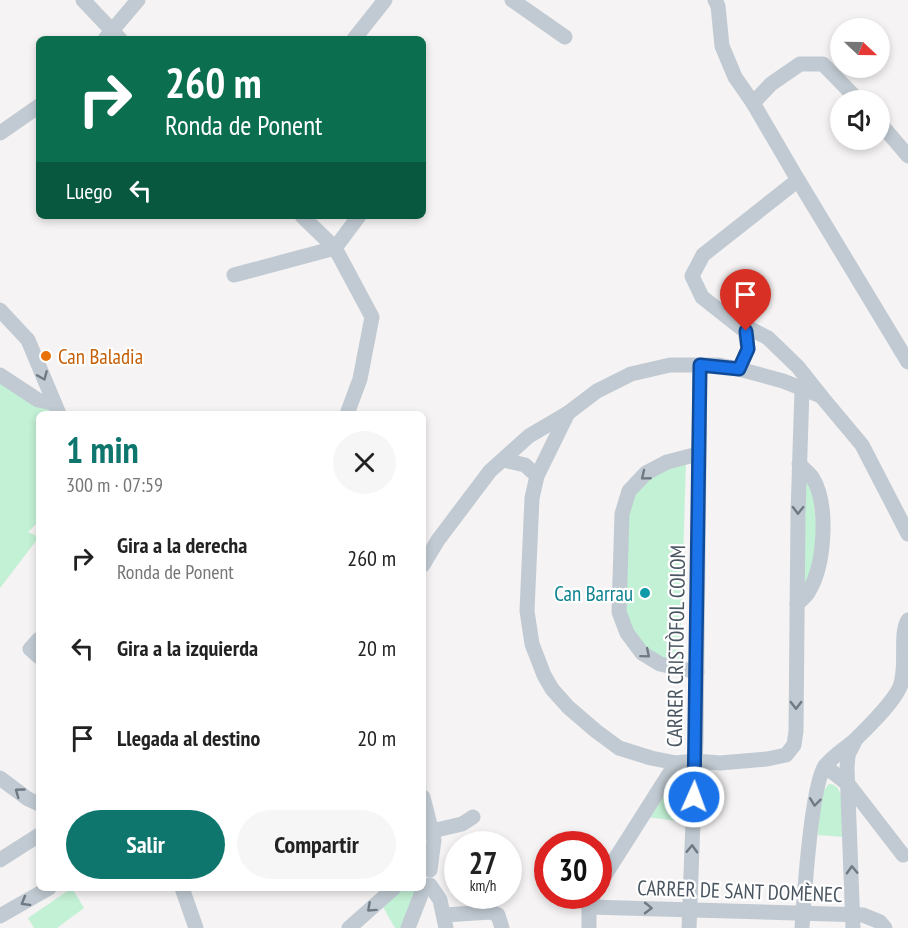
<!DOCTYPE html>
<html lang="es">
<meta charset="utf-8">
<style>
:root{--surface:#fff;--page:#f6f6f6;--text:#222;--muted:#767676;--accent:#0f766e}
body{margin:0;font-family:"PT Sans Narrow",sans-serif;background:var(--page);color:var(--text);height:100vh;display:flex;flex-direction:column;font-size:22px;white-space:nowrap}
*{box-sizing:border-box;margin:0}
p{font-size:20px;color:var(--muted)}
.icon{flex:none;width:33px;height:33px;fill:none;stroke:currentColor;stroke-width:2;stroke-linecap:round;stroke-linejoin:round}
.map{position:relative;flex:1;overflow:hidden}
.details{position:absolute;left:36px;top:411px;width:390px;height:480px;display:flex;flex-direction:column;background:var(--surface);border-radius:9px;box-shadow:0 3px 9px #0003}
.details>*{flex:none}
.top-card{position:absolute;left:36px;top:36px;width:390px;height:183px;border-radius:9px;box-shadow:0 3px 9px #0003;background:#0b6e4f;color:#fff;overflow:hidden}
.needle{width:39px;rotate:112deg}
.tools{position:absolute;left:830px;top:18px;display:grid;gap:12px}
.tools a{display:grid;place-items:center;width:60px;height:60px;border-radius:50%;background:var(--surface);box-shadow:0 3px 9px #0003;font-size:30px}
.speed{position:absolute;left:444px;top:831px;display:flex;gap:12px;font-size:30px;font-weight:700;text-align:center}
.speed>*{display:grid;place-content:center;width:78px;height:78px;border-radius:50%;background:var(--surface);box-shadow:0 3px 9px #0003;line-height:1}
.speed small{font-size:15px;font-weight:400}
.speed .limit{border:9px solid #d22;background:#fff;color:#111}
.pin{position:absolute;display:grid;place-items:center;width:51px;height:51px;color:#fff;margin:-62px -26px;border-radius:50% 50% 50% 0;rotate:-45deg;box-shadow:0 0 6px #0007}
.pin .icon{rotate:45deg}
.me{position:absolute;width:66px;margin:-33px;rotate:2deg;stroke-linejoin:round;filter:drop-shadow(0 0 4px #0008)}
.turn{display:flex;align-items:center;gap:21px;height:126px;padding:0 30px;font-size:27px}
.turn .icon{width:78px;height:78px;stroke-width:2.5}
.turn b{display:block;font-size:42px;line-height:51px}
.then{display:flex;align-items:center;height:57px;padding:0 30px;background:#0003;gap:12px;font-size:22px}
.round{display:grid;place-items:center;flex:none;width:63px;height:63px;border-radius:32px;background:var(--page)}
.headline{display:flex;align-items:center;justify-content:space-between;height:102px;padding:0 30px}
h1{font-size:36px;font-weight:700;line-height:45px;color:var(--accent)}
.action{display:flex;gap:12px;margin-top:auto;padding:12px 30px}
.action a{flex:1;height:69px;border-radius:36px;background:var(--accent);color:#fff;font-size:24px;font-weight:700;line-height:69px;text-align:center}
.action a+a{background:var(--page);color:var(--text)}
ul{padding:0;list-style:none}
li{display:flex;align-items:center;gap:18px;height:90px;padding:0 30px}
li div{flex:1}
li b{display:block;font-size:22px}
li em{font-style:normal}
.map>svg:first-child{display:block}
</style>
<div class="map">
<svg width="908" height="928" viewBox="0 0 908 928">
<rect width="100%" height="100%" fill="#f5f3f3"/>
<g fill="#c3f1d5">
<path d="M0 381 52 409 54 414H39V521L28 532 39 537 0 588Z"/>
<path d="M686 461 680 660 668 661 642 649 624 611 626 514 634 493 650 475Z"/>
<path d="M800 467 812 478 819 563 798 602Z"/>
<path d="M675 776 684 777V822L647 817Z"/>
<path d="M829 784C847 783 843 823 844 837L818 835C819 819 817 796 829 784Z"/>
<path d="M72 888 84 908 57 928H34L28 918Z"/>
<path d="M404 888H422L407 928H395L383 907Z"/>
</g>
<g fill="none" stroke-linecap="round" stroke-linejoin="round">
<g stroke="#c1cad2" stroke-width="15">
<path d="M83 0 120 39"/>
<path d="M512 0 565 37"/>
<path d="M715 0 718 6 722 46 735 77 753 103 798 180 703 255 692 276 702 297 745 331 748 349 739 369"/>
<path d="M105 39 138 0"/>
<path d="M354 39 385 0"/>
<path d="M753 103 771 84 800 64H823L858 100"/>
<path d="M879 122 908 156"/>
<path d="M0 133 39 106"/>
<path d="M798 180 908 362"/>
<path d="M302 216 335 248 372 317 360 379 347 414"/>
<path d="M234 275 335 248 359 216"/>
<path d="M0 310 28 340 59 414"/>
<path d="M739 323 768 338 798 367 821 396"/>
<path d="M0 375 38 400 54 403"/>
<path d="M568 413 537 476 532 498 527 611 532 644 544 675 552 689 568 707 596 731 619 748 651 758 676 763 695 761 720 763 767 759 786 755 794 745 796 731 798 514 802 389"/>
<path d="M504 460 525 465 537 476"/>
<path d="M423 565 438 540 490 471 529 436 568 413 597 391 631 374 670 365H719L739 369 783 381 821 396 862 445 908 534"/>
<path d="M797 604C801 600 807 596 809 591 825 564 829 503 812 477 808 472 803 468 799 464"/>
<path d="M39 639 30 649 39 657"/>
<path d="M697 672 660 664 642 653 627 633 619 612 622 514 629 491 646 473 667 462 698 454"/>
<path d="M825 766 849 785 903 855"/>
<path d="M0 778 28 799 39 804"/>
<path d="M423 797 434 840 430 870"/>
<path d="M432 831 462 824 473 817"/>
<path d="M0 860 39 835"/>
<path d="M430 885 440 900 446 928"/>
<path d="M598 886 676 763"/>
<path d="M182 888 196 928"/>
<path d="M589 907 863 915 880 922 885 928"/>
<path d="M444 915 491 912 498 915 502 928"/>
<path d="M0 916 49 888"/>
<path d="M349 928 394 888"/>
<path d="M408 928 424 887"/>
<path d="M589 928V907L593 896"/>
<path d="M689 928 696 741 700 365"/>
<path d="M802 928C804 899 811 785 825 766 834 755 846 748 856 739 870 725 892 704 900 687 908 666 899 635 908 620"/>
<path d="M853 928 847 768 848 755 855 741"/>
</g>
</g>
<defs><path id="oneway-chevron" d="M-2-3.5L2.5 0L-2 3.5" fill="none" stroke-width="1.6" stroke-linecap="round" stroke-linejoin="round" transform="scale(1.5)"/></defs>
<g stroke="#6e7983">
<use href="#oneway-chevron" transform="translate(43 376) rotate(67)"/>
<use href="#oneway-chevron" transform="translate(645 476) rotate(141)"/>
<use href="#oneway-chevron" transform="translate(798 510) rotate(91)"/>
<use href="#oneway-chevron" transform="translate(646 654) rotate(40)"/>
<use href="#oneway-chevron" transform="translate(796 705) rotate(90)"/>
<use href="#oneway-chevron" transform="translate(19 792) rotate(-144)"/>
<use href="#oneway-chevron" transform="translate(815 802) rotate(97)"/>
<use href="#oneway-chevron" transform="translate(692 849) rotate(-88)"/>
<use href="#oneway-chevron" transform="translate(852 870) rotate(-92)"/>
<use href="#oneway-chevron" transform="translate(25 902) rotate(150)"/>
<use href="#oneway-chevron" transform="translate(371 908) rotate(138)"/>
<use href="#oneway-chevron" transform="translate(648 908) rotate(1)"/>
</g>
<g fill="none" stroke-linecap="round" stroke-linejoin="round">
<defs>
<path id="route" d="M694 797 700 365 739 369 748 349 746 331"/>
</defs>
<use href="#route" stroke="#114b97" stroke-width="15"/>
<use href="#route" stroke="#1a73e8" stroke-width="10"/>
</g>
<circle fill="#e8710a" stroke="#fff" stroke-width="2" cx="46" cy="356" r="6"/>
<circle fill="#0f9aa8" stroke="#fff" stroke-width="2" cx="645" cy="593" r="6"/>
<g text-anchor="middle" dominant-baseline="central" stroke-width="4.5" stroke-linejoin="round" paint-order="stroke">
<g font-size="21" fill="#c56008" stroke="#fff" text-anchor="start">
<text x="58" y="356">Can Baladia</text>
</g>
<g font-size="21" fill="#0d838f" stroke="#fff" text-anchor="end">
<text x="633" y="593">Can Barrau</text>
</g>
<g font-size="21" fill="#4a5661" stroke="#fff">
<text transform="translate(676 646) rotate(-89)">CARRER CRISTÒFOL COLOM</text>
<text transform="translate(740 891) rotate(2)">CARRER DE SANT DOMÈNEC</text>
</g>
</g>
</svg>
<div class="tools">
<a><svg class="needle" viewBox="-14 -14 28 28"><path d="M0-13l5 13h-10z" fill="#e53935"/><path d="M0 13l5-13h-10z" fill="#767676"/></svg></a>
<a><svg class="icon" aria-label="sound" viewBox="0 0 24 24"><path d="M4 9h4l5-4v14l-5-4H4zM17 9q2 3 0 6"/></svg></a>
</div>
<div class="speed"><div>27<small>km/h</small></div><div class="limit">30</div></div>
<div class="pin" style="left:746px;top:331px;background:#d93025"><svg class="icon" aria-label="arrive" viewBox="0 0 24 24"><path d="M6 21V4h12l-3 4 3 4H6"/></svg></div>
<svg class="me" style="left:694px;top:797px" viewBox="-20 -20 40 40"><circle r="17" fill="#1a73e8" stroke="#fff" stroke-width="3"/><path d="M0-11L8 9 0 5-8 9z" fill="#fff"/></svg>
<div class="top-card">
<div class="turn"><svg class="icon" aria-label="right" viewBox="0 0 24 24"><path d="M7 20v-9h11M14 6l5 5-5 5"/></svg><div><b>260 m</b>Ronda de Ponent</div></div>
<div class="then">Luego<svg class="icon" aria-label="left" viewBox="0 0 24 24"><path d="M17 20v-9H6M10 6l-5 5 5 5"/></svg></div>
</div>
<section class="details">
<div class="headline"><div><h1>1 min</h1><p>300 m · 07:59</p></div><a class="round"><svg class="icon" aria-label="close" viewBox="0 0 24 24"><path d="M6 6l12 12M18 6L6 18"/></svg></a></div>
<ul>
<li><svg class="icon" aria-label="right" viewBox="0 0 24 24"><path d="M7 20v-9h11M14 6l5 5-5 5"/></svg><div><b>Gira a la derecha</b><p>Ronda de Ponent</p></div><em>260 m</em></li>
<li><svg class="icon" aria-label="left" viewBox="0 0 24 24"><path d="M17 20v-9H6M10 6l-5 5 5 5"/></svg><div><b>Gira a la izquierda</b></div><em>20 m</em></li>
<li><svg class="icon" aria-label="arrive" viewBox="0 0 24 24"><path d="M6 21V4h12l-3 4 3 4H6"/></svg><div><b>Llegada al destino</b></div><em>20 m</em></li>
</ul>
<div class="action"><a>Salir</a><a>Compartir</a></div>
</section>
</div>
